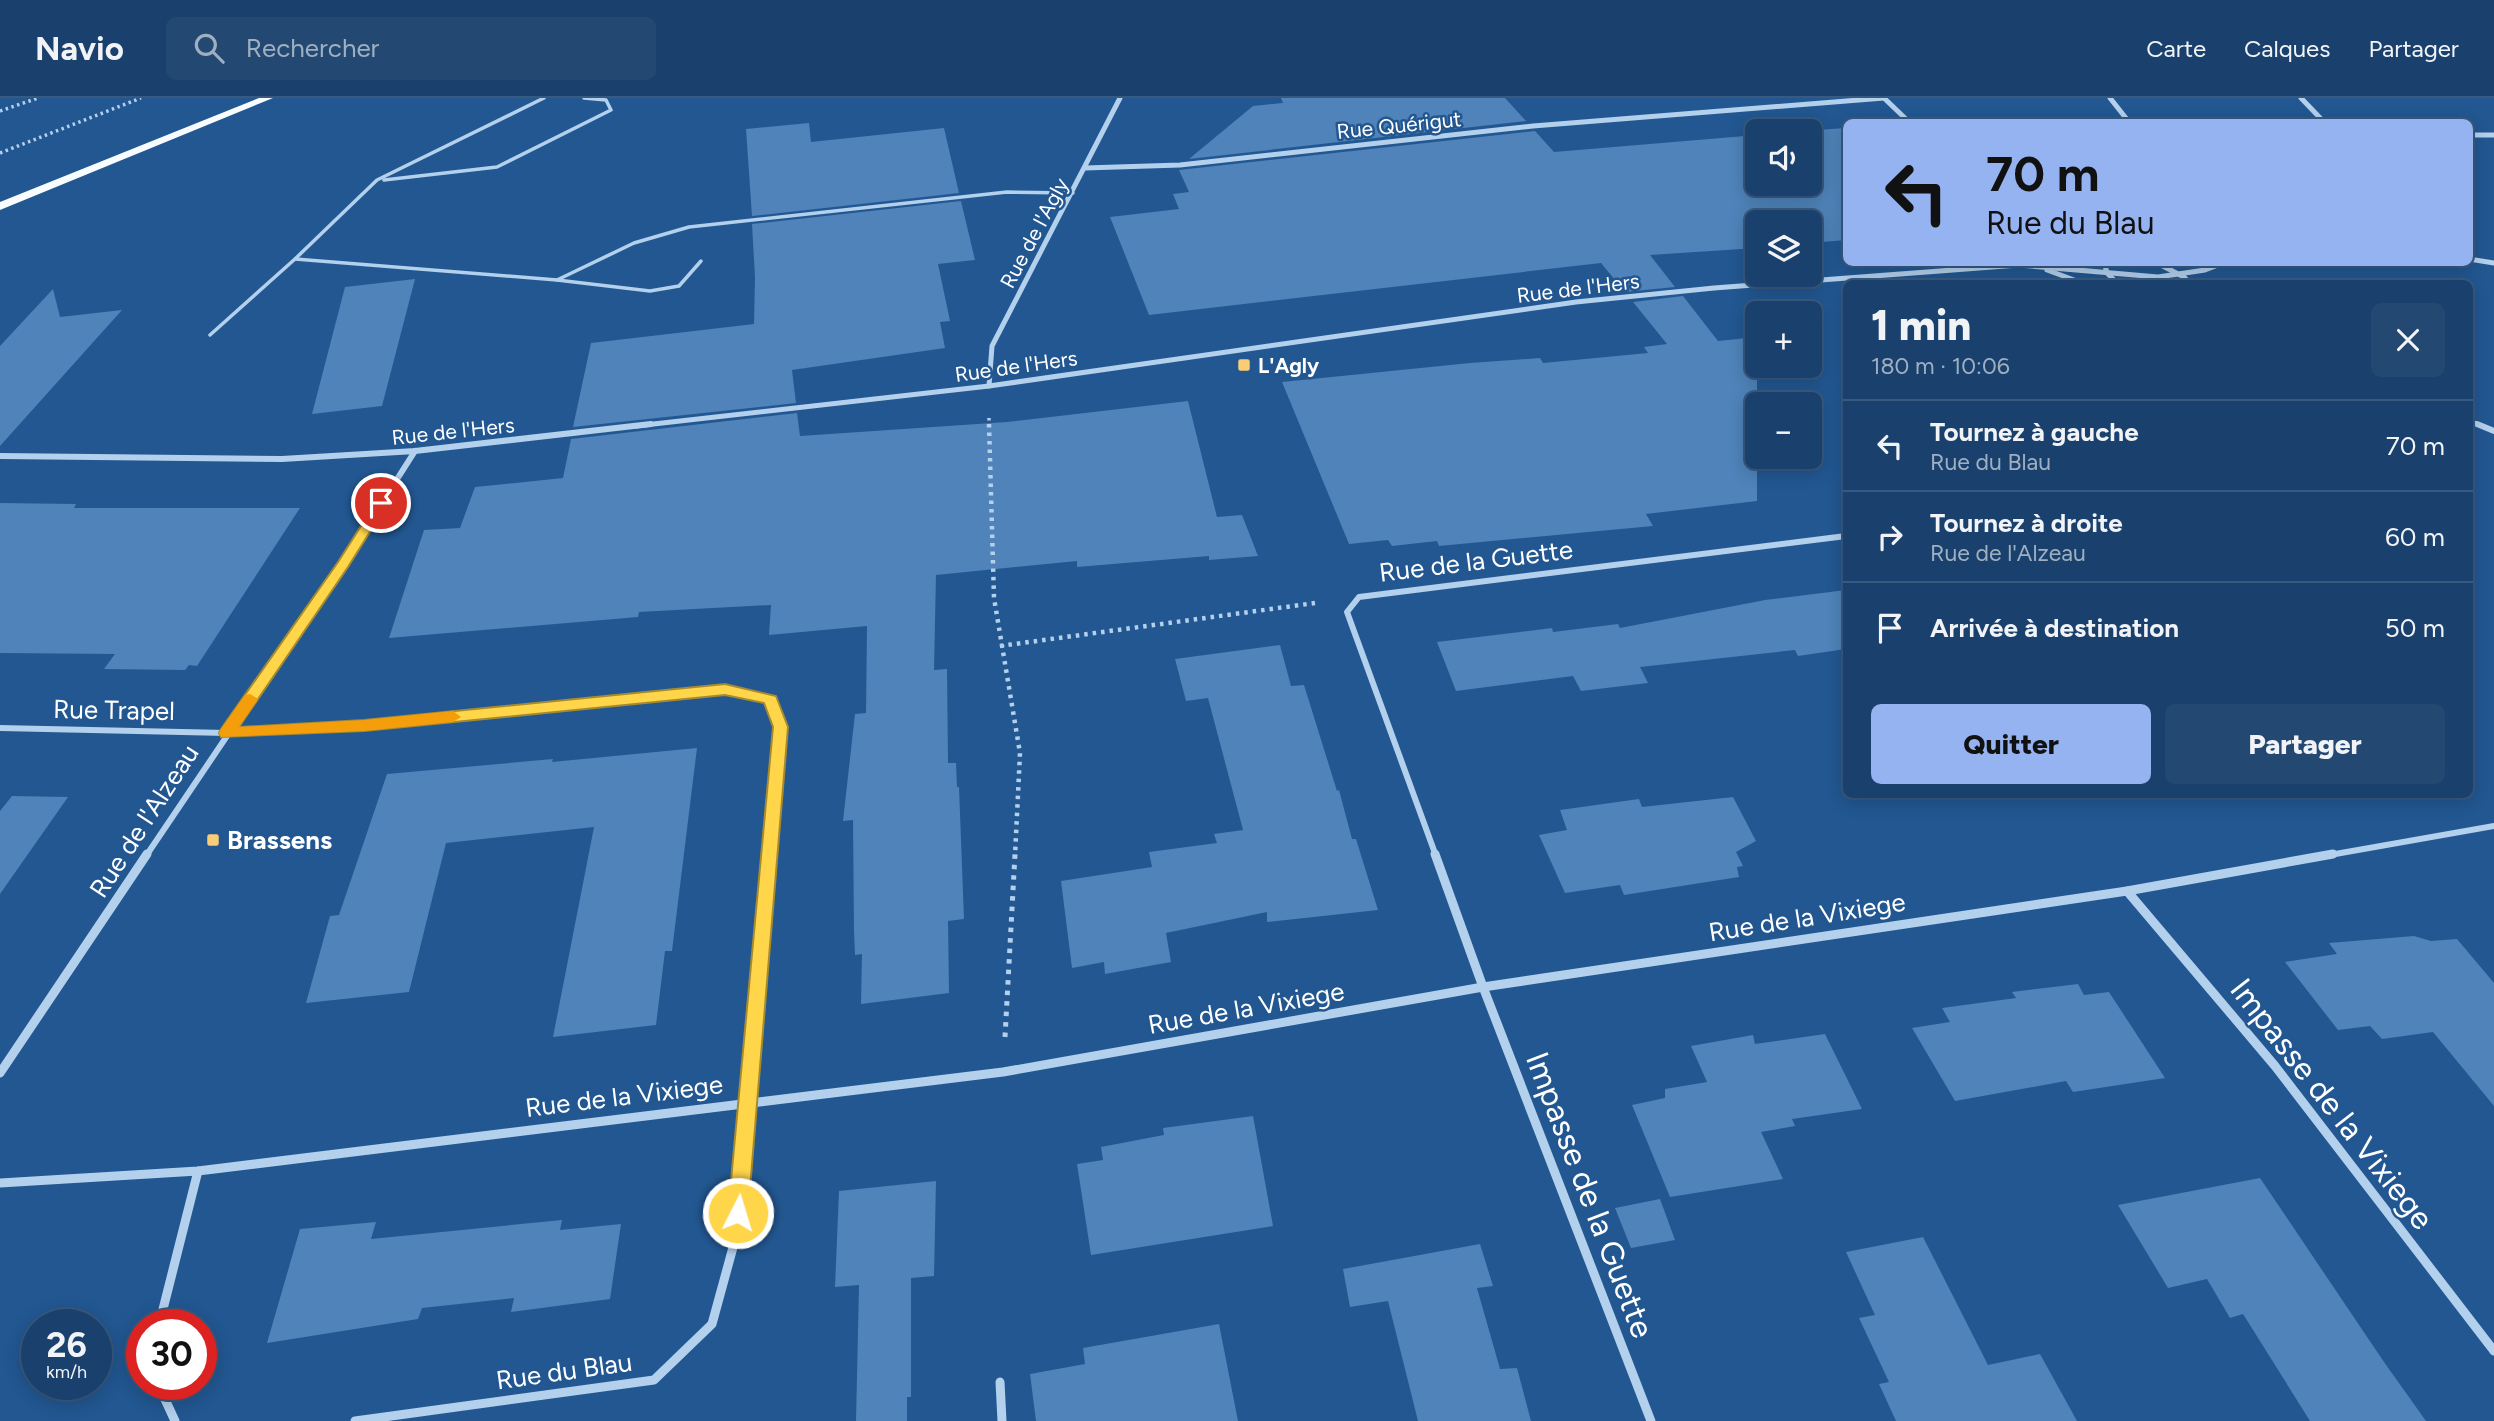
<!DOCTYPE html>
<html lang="fr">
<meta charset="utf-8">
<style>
:root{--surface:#1a416d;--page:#234872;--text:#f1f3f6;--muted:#9fafc2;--line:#385a80;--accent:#95b2f1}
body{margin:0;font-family:Figtree,sans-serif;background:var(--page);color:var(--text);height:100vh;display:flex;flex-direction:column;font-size:26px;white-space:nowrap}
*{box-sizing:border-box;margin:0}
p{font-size:23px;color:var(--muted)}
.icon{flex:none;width:38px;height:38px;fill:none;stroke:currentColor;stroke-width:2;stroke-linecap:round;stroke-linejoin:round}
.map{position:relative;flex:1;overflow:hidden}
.details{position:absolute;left:1843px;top:182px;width:630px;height:518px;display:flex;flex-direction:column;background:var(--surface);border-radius:10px;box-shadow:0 4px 18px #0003,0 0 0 2px var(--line)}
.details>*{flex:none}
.hud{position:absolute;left:1843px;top:21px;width:630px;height:147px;border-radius:10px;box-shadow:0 4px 18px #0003,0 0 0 2px var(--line);background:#95b2f1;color:#111;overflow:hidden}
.tools{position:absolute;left:1745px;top:21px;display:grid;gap:14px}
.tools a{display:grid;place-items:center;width:77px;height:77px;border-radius:10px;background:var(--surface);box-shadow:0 4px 18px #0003,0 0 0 2px var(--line);font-size:35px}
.speed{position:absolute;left:21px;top:1211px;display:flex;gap:14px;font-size:35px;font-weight:700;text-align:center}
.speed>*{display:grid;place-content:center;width:91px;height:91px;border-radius:50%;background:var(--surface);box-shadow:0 4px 18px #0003,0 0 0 2px var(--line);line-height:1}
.speed small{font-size:18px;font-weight:400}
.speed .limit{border:10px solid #d22;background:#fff;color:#111}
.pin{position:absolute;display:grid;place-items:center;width:60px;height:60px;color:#fff;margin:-30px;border:4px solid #fff;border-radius:50%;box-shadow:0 2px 7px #0007}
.me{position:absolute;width:77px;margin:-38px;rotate:5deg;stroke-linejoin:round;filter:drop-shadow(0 0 5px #0008)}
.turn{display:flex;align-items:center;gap:24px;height:147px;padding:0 28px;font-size:32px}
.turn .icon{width:91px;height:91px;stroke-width:2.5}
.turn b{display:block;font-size:49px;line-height:60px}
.round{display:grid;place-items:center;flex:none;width:74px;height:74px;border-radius:10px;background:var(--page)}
.head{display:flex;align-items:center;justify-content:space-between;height:119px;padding:0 28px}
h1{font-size:42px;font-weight:800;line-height:52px}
.button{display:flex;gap:14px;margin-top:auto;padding:14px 28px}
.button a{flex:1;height:80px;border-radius:10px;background:var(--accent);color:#111;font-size:28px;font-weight:800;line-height:80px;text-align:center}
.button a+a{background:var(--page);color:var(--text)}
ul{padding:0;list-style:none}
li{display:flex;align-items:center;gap:21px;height:91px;padding:0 28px;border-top:2px solid var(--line)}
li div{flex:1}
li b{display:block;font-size:26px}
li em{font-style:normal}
header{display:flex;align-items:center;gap:42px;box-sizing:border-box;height:98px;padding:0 35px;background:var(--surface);border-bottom:2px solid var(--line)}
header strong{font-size:33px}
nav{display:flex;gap:38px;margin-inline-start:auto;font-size:24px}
.search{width:490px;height:63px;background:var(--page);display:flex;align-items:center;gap:18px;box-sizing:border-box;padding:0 24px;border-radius:10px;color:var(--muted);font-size:26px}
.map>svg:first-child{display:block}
</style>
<header>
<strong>Navio</strong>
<div class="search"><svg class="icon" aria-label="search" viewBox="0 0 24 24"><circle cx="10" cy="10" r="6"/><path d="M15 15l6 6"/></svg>Rechercher</div>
<nav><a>Carte</a><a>Calques</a><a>Partager</a></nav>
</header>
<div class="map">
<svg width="2494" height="1323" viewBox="0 0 2494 1323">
<rect width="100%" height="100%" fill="#225791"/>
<g fill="#4f83b9">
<path d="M1281 0H1505L1526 23 1189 61 1253 8 1283 5Z"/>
<path d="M809 25 811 44 944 30 959 95 752 118 746 31Z"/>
<path d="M1846 30V142L1810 145V124H1757V150L1650 157 1675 189 1625 194 1601 165 1149 217 1110 119 1179 111 1173 96 1189 94 1179 72 1535 33 1554 54 1757 37V86H1810V33H1802Z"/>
<path d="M961 103 975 162 938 166 950 223 940 224 945 250 792 272 796 305 573 329 591 245 754 226 755 179 752 126Z"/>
<path d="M415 181 382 308 312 316 345 189Z"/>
<path d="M53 191 60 219 122 212 0 348V248Z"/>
<path d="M1683 198 1718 243 1757 239V403L1646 416 1653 428 1439 448 1437 443 1392 448 1388 442 1349 446 1282 284 1470 265 1540 260 1543 265 1648 255 1644 249 1667 246 1633 204Z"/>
<path d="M1188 303 1217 419 1242 417 1258 458 1209 462V458L1077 469V463L936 477 934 572 947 571 948 665H956L957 689H959L964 821 948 823 949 895 861 906 862 856 855 857 854 834 853 722 843 723 855 616 866 615 867 528 769 537 771 507 639 514 638 519 389 540 424 432 460 430 475 389 563 380 571 341 797 315 800 338 1007 324Z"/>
<path d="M0 405 76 406 74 410H300L197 568 189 567 185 572 104 571 115 556 0 555Z"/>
<path d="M1846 492V551L1798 558 1795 552 1640 569 1648 585 1581 593 1573 578 1456 593 1437 544 1552 530 1553 534 1618 526 1620 530 1765 502Z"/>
<path d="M1280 547 1291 588 1304 587 1337 693 1339 692 1352 741H1356L1378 812 1267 824V814L1166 835 1171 864 1105 876 1104 864 1072 870 1061 783 1152 769 1149 754 1217 745 1214 736 1243 732 1208 600 1186 603 1175 561Z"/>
<path d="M697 650 672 853H665L656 927 553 939 594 729 446 745 409 894 306 905 330 818 339 817 387 676 553 661 552 664Z"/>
<path d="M12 698 68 699 0 796V713Z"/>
<path d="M1733 699 1756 743 1736 754 1743 768 1737 769 1739 779 1624 797 1620 787 1565 795 1539 737 1567 732 1560 712 1639 701 1642 709Z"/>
<path d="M2414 838 2431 843 2457 841 2494 885V1008L2433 934 2382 941 2370 928 2338 932 2285 864 2337 856 2329 845Z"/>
<path d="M2078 886 2084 897 2109 894 2165 980 2073 994 2066 983 1955 1003 1912 930 1950 924 1942 910 2016 900 2012 894Z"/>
<path d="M1825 936 1862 1011 1792 1021 1795 1028 1761 1034 1783 1081 1670 1099 1632 1007 1665 1000V991L1707 984 1691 948 1753 937 1755 946Z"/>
<path d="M1253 1018 1273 1128 1091 1157 1077 1066 1103 1062 1101 1049 1164 1037 1163 1030Z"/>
<path d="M2260 1080 2384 1264 2426 1323H2310L2243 1216 2230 1220 2207 1181 2168 1190 2118 1107Z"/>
<path d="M936 1083 934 1178 911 1180V1299H907V1323H856L859 1187 835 1189 839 1093Z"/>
<path d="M1660 1101 1675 1142 1631 1150 1615 1110Z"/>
<path d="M562 1122 560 1132 621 1126 610 1201 511 1214 514 1200 422 1210 418 1221 267 1245 300 1131 376 1124 371 1141Z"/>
<path d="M1923 1139 1988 1267 2040 1256 2077 1323H1896L1879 1286 1889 1284 1859 1220 1875 1217 1846 1154Z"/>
<path d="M1480 1146 1493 1188 1477 1190 1500 1271 1517 1270 1531 1323H1418L1388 1203 1350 1209 1343 1171Z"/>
<path d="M1219 1226 1238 1323H1036L1030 1276 1085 1266 1083 1250Z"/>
</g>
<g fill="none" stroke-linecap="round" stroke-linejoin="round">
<g stroke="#b3d0ed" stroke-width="3.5" stroke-dasharray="2.5 3.5" stroke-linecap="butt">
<path d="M0 13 38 0"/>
<path d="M0 55 141 0"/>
<path d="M989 320V328"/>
</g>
<g stroke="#b3d0ed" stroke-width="4.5" stroke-dasharray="3.5 5" stroke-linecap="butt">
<path d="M989 326 994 500 1020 655 1015 758"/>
<path d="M1000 548 1315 505"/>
</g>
<path stroke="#b3d0ed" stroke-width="5" stroke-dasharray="4.5 6" stroke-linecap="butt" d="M1005 939 1015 756"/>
<g stroke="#b3d0ed" stroke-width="3.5">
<path d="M384 82 497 69 611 12 606 2 584 0"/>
<path d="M295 161 557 182 650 193 679 188 701 163"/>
<path d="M557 182 634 145 689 129 1007 94 1073 95"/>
<path d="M210 237 295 161 377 82 544 0"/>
</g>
<g stroke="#b3d0ed" stroke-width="5">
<path d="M1884 0 1909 24"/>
<path d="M2110 0 2129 24"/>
<path d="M2301 0 2324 24"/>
<path d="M2469 37H2494"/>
<path d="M1085 70 1180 67 1533 28 1884 0"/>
<path d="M2469 161 2494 165"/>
<path d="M2104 164 2107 175 2118 186"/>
<path d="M2155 164 2184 179 2190 186"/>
<path d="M2047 172 2085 186"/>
<path d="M989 288 992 248 1120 0"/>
<path d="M2469 323 2482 328"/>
<path d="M636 328 989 288 1576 204 1714 190 2019 167 2158 179 2205 172 2226 164"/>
</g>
<g stroke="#b3d0ed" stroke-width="6">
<path d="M2477 326 2494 333"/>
<path d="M0 358 282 361 415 353 651 326"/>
<path d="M0 630 227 635 364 628 725 591 771 601 780 629 769 758"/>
<path d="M146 758 343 466 415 353"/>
<path d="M1436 758 1347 514 1359 499 1846 438"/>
<path d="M2324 758 2494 728"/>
</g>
<g stroke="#b3d0ed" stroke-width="9">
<path d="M1435 756 1483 889 1651 1323"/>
<path d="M2127 793 2275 968 2494 1253"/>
<path d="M0 975 147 756"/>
<path d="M0 1085 198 1073 1003 974 1483 889 2127 793 2333 756"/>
<path d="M159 1227 198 1073"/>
<path d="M1000 1284 1002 1323"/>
<path d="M158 1286 175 1323"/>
<path d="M355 1323 654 1282 712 1226 735 1142 769 756"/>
</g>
<path fill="#f9fcff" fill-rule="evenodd" d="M259 0H273L0 112V104Z"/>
</g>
<path fill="#ffd54a" stroke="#a68a30" stroke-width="2" d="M381 401 388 405 348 469 239 629 364 622 725 586 776 598 788 629 748 1115 745 1121 738 1124 731 1121 728 1115 773 629 764 605 725 597 364 633 221 639 219 635 221 631 338 464 377 403Z"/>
<path fill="#f59e0b" d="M250 596 258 601 239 629 364 622 453 613 461 619 453 624 364 633 221 639 219 635 221 631 245 597Z"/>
<g fill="#f8cd75" stroke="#225791" stroke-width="2.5">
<rect x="1237" y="260" width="14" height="14" rx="3.5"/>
<rect x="206" y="735" width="14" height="14" rx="3.5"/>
</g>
<g text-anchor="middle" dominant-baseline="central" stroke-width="5" stroke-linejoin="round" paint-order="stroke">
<g font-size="21" fill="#fff" stroke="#225791">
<text transform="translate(1399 27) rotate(-6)">Rue Quérigut</text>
<text transform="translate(1034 135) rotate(-62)">Rue de l'Agly</text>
<text transform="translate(1578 190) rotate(-7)">Rue de l'Hers</text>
<text transform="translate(1016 268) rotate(-8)">Rue de l'Hers</text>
<text transform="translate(453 333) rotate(-6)">Rue de l'Hers</text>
</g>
<g font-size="21" font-weight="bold" fill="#fff" stroke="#225791" text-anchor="start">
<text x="1258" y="267">L'Agly</text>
</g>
<g font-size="26" fill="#fff" stroke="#225791">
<text transform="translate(1476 463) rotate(-7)">Rue de la Guette</text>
<text transform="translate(114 612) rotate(1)">Rue Trapel</text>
<text transform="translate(144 723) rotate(-57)">Rue de l'Alzeau</text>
<text transform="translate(1807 819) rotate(-9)">Rue de la Vixiege</text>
<text transform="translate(1246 910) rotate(-10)">Rue de la Vixiege</text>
<text transform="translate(624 998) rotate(-7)">Rue de la Vixiege</text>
<text transform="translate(564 1273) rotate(-8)">Rue du Blau</text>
</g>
<g font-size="26" font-weight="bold" fill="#fff" stroke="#225791" text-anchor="start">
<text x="227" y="742">Brassens</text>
</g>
<g font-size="32" fill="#fff" stroke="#225791">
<text transform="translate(2332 1006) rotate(52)">Impasse de la Vixiege</text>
<text transform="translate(1590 1097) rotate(69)">Impasse de la Guette</text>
</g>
</g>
</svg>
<div class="tools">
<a><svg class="icon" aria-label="sound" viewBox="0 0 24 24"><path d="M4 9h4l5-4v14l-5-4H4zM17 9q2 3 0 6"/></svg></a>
<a><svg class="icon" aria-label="layers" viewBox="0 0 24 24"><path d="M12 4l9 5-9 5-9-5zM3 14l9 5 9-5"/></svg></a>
<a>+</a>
<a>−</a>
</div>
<div class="speed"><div>26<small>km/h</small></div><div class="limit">30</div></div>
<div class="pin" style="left:381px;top:405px;background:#d93025"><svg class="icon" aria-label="arrive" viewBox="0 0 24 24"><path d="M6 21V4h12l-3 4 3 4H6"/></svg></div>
<svg class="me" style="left:738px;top:1115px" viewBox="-20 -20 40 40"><circle r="17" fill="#ffd54a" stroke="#fff" stroke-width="3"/><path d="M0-11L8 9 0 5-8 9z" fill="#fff"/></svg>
<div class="hud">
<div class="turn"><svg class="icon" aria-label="left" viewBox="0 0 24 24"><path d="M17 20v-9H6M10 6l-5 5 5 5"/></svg><div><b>70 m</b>Rue du Blau</div></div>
</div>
<section class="details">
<div class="head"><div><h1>1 min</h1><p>180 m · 10:06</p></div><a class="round"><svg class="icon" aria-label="close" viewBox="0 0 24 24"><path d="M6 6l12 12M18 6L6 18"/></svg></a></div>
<ul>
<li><svg class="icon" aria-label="left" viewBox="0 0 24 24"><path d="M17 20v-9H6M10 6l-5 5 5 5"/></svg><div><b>Tournez à gauche</b><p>Rue du Blau</p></div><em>70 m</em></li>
<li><svg class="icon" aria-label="right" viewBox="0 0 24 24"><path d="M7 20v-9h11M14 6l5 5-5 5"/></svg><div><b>Tournez à droite</b><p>Rue de l'Alzeau</p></div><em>60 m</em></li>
<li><svg class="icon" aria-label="arrive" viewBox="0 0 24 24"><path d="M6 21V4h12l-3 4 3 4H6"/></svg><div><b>Arrivée à destination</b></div><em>50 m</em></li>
</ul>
<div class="button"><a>Quitter</a><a>Partager</a></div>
</section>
</div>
